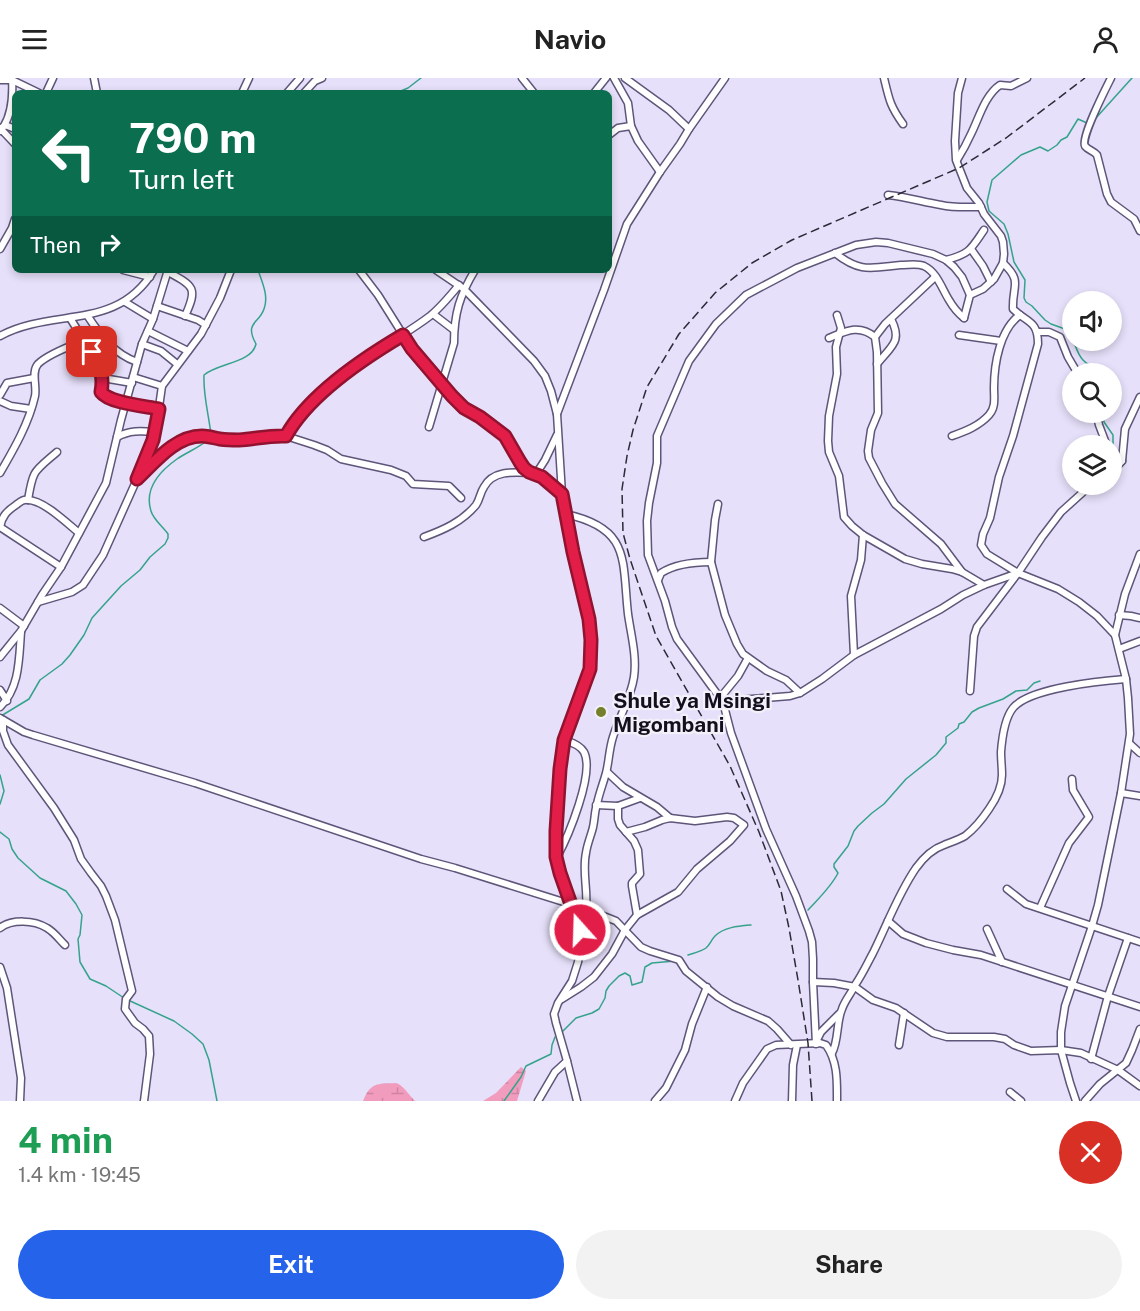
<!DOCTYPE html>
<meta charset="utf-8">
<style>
:root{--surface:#fff;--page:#f2f2f2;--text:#222;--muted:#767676;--accent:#2563eb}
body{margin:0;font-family:"Public Sans",sans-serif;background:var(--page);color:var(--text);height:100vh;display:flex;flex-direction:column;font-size:22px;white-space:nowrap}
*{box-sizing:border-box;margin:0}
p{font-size:20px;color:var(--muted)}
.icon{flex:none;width:33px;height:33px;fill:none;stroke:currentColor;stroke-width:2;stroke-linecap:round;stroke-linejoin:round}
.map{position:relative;height:1023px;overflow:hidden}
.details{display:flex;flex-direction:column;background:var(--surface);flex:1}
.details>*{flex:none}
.hud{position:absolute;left:12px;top:12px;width:600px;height:183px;border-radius:9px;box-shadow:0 3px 9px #0003;background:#0b6e4f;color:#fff;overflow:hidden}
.buttons{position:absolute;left:1062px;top:213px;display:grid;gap:12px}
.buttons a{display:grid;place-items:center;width:60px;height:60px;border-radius:50%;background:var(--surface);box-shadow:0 3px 9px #0003;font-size:30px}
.pin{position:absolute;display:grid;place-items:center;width:51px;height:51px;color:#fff;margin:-26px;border-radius:12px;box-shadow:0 3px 9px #0006}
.me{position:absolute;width:66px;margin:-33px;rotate:340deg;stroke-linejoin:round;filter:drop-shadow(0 0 4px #0008)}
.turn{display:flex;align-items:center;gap:21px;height:126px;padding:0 18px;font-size:27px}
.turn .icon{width:78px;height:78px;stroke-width:2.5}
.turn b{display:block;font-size:42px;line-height:51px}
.then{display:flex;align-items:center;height:57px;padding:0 18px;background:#0003;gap:12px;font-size:22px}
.round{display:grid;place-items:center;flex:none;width:63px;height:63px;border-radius:32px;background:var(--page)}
.summary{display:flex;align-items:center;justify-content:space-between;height:102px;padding:0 18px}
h1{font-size:36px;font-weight:700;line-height:45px;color:#1e9e55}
.cta{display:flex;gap:12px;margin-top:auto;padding:12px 18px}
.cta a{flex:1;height:69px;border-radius:36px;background:var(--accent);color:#fff;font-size:24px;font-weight:700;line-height:69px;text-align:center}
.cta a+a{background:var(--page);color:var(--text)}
header{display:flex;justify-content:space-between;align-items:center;height:78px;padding:0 18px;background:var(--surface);font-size:27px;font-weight:700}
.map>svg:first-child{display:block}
</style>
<header><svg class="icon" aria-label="menu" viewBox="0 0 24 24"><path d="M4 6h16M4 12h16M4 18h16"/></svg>Navio<svg class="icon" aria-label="person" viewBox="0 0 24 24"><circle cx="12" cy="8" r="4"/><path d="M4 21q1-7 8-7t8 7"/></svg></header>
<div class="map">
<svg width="1140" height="1023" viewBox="0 0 1140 1023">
<defs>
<pattern id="wetland-marsh" width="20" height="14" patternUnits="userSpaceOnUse" patternTransform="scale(1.5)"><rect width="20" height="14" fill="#f29cbd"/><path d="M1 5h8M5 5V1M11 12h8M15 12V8" fill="none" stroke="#cf85a2"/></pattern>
</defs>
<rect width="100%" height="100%" fill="#e6e0fa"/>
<g fill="url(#wetland-marsh)">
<path d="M521 989 526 993 517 1023H483L496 1015Z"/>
<path d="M396 1005C403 1007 409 1017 415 1023H363C371 1004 377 1006 396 1005Z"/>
</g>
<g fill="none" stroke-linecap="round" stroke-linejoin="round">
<g stroke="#35a38c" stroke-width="1.5">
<path d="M396 15 408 10 421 0"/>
<path d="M1095 41 1132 0"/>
<path d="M1072 261 1065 251 1051 246 1045 242 1032 228 1026 224 1024 220 1025 202 1014 184 1008 156 1004 146 989 133 987 124 992 102 1021 77 1040 69 1048 73 1057 67 1061 62 1067 59 1078 41 1087 45"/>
<path d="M1073 262C1076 269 1078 277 1083 282 1088 288 1095 288 1099 296"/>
<path d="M1102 334 1104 344 1113 357V372"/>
<path d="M211 357C209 337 203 318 204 297 218 285 252 285 256 266 244 244 259 246 264 231 269 218 262 204 258 192"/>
<path d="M1 638 29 621 40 602 62 586 70 577 84 557 92 540 121 508 140 492 150 479 165 466 168 460V456C163 449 153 441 151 433 144 411 160 393 177 381 187 374 199 370 209 361"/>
<path d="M0 697 4 713 0 726"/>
<path d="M0 754 9 761 12 771 18 780 40 800 66 813 76 826 82 837 80 857 78 861 80 884 90 901 106 908 124 920"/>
<path d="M808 832C819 820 831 809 838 795L834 789V786L848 768 854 753 858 748 872 735 884 726 906 701 936 677 946 665V659L958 650 959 646 964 644 972 634 979 630 1003 621 1016 613 1027 612 1034 605 1040 603"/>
<path d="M688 877C694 875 702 873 706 870 710 867 711 862 715 858 724 849 739 848 751 847"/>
<path d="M128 922 174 943 192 956 203 966 209 982 217 1023"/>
<path d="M562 954 576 940 592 935 599 931 605 920 606 913 609 908 619 898 625 895 630 898 632 907 642 904 645 889 652 885 675 883"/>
<path d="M504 1023 521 999 526 988 551 976 552 967 555 959"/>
</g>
<defs>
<g id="street">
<path d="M94 0 97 15"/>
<path d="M522 0 534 15"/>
<path d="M614 0 628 25 631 48 638 63 660 94"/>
<path d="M625 0 669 32 689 51"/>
<path d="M884 0C889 21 890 28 903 46"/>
<path d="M962 0 958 15 955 63 956 82 967 110 979 125 984 136 1001 158 1003 164 1004 176 1003 185 994 201 983 211 970 217 964 240"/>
<path d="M1111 0C1106 10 1080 61 1085 68 1088 72 1094 73 1097 77L1107 116 1111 124 1134 141 1140 153"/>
<path d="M0 2H12L39 15"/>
<path d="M46 15 53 0"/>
<path d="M242 15 249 0"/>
<path d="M287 15 300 0"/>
<path d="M304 15 315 3 322 0"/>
<path d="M594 15 606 0"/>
<path d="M5 47 15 51"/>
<path d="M0 50 15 66"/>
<path d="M0 53C12 40 13 17 12 0"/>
<path d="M609 57 618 50 631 48"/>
<path d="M957 82C962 74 967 65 971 56 979 40 985 17 1000 7L1011 8 1027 0"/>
<path d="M888 117C907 119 923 124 941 127 954 130 968 129 981 129"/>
<path d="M0 171 12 150 15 141"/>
<path d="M971 171 983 188 991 204"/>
<path d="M835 175C860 195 871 190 901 187 909 187 917 185 924 188 937 194 942 211 949 222 953 229 958 235 964 240"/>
<path d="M946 182C970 176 971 171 984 152"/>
<path d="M1003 185C1023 204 1012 207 1013 231 1027 245 1038 242 1038 266L1013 358 999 399 990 440 983 456 981 467 987 476 1018 495"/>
<path d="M123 192 150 199"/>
<path d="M359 192 378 217 412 271 452 318 464 330 480 339 505 358 520 384 524 390 529 394 542 399 562 416"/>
<path d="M436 192 464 211 534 283 545 298 551 313 557 336 562 416 577 493 589 541 592 562 590 591 564 662 560 691 556 753V779L559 795 580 852 581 867 578 884 572 903 558 925 554 936 556 945 567 983 577 1023"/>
<path d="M168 194C194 208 198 210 185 238"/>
<path d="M125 224 153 241"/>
<path d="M157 228 198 242 206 247"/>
<path d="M433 236 454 252"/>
<path d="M87 237C100 257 114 276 137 284"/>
<path d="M837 237 841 250 836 269 837 296 829 338 828 363 829 374 839 398 844 439 852 448 863 457 905 481 922 486 952 491 962 494 984 507"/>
<path d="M70 240 100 288 103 300 101 316 125 325 159 331"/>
<path d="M148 253 188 273"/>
<path d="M1038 254H1049L1060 259 1068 279 1078 296"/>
<path d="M959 257 1001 263"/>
<path d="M0 258C54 229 117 254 154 192"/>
<path d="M875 259 885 246 935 199"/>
<path d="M829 260C846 253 859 246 875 259L877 274 878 335 871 352 868 373 869 380 882 405 895 426 941 466 962 494"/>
<path d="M142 266 161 273 177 286"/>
<path d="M877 286C891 268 903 264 891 241"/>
<path d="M133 299 162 308"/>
<path d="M103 300 132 305"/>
<path d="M0 317 7 305 34 300"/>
<path d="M0 323 11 328 31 331"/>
<path d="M1096 334 1099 347 1107 368"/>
<path d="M557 336 604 212 627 146 660 94 680 66 689 51 725 0"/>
<path d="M429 349 454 265C454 235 460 217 475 192"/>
<path d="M286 358C306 323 354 287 388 266 402 257 417 248 430 238 441 229 450 218 459 207"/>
<path d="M952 358C966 353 979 348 989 337 996 329 994 320 994 310 994 286 1000 251 1020 237"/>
<path d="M117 359C130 352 141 353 155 354"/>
<path d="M1112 375 1122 383"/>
<path d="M1112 394 1122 383 1125 351 1140 319"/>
<path d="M0 395C14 371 29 345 35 318 37 308 31 294 38 286 48 276 70 268 83 263"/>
<path d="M536 396 545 382 557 357"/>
<path d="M140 399 168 373 179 364 188 360 206 358 224 362H246L278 358H286L314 367 327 372 341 381 391 392 406 398 413 406 449 408 461 420"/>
<path d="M28 422C33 391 34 394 57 374"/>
<path d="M718 426 715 442 711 484 725 537 737 566 743 576 767 593 786 602 800 615"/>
<path d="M565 436C631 450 622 482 628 536 631 557 637 578 634 599 631 620 619 639 613 659 609 671 609 684 606 695 603 706 599 716 597 726 594 735 595 744 592 753 590 760 587 767 586 775 582 793 588 811 586 830 586 837 583 845 581 852"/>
<path d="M0 449C2 438 7 433 16 427 20 424 23 421 28 422 43 422 67 445 79 455"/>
<path d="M0 449 61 489"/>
<path d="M424 459C443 452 462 444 476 427 480 421 480 415 484 409 493 392 514 394 531 395"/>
<path d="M658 502 661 495C675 486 694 484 711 484"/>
<path d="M38 524 72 514 83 507 103 477 150 372 157 343 162 308 201 256 220 220 231 192"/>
<path d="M0 530 24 548"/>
<path d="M1119 537 1131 538 1140 540"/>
<path d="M1115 557 1125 516 1140 476"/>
<path d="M1119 571 1140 563"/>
<path d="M854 577 851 518 861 482 863 457"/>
<path d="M0 579 21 553 42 517 61 489 106 405 121 342 142 266 153 241 168 192"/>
<path d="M0 612 7 623"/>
<path d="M970 613 974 558 977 549 1018 495 1042 459 1061 434 1092 406"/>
<path d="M720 620 738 598 748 580"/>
<path d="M723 624 738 622 790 618 800 615 822 601 854 577 941 531 963 517 984 507 1018 495 1058 511 1079 524 1097 538 1115 557 1126 601 1128 620 1130 656 1121 715 1098 827 1092 848 1065 928 1061 954V972L1070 1005 1076 1023"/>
<path d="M0 629C20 610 19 580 21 554"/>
<path d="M0 640 24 654 33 657 195 705 421 781 455 790 586 831 616 843 641 869 650 873 679 882 686 893 718 919 733 928 768 943 777 951 791 967"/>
<path d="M3 642V653L8 667 54 730 74 762 81 781 91 795 101 808 106 818 115 842 132 913 126 921 125 931 135 945 143 951 149 958 150 976 144 1023"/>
<path d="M1130 666 1140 675"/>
<path d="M607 694 623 709 657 729 670 740"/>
<path d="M1121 715 1140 718"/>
<path d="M596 727 618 728 640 720"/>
<path d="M618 728V741L620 747 634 763 638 772 640 796 632 805V808L637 837"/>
<path d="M557 779C568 759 595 695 584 674 580 667 571 664 564 662"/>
<path d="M1007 811 1026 826 1140 864"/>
<path d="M1040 830 1069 765 1089 739 1073 712 1072 701"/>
<path d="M888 843 903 856 926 865 953 872 981 877 1140 929"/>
<path d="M0 850C12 841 34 842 47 850 54 854 59 861 65 867"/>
<path d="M987 851 1002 884"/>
<path d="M0 889 7 910 21 1000 20 1023"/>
<path d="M813 904 834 905 855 909 873 922 896 930 933 955 947 959H994L1005 961 1014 967 1031 973 1061 972 1081 975 1118 992 1140 1008"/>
<path d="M562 921 581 909 594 899 612 876 625 852 637 837 678 814 697 791 730 763 744 747 734 740 727 739 695 743 670 740 662 742 645 749 626 754"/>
<path d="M817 962 821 954 839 936"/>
<path d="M816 966 813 904V881L812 864 809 853 796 818 766 751 731 655 723 624 677 561 672 549 665 523 648 477 647 443 649 425 657 385V358L689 283 716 246 746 217 797 190 856 167 876 164 888 165 933 176 946 182 954 189 962 199 970 217"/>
<path d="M899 967 904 935"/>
<path d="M832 975C839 962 836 945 842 931 845 922 851 916 855 907 862 897 867 886 873 875 887 847 898 816 916 790 924 779 932 771 944 767 951 764 958 762 965 758 974 751 983 740 989 731 996 721 1002 709 1002 697 1002 689 1001 682 1001 674 1002 661 1004 641 1013 630 1029 610 1100 603 1126 601"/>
<path d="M1091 981 1108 918 1128 860"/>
<path d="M1010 1014 1021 1023"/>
<path d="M538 1023 555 994 567 983"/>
<path d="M655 1023 666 1010 685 972 692 946 707 909"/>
<path d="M735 1023 743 1005 767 971 776 967 820 965 826 967C838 984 837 1003 837 1023"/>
<path d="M792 1023 793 987 797 967"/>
<path d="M1085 1023 1100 1006 1126 985 1132 972 1140 951"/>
</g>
</defs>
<use href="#street" stroke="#5e5579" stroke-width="9"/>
<use href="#street" stroke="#fff" stroke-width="6"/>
<path stroke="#2d2938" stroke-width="1.5" stroke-dasharray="9 4.5" stroke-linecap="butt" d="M812 1023 808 965 798 902 789 850 781 813 759 754 730 688 656 558 630 481 623 455 622 411 627 378 633 352 647 309 679 256 715 215 752 185 792 162 959 90 1006 60 1085 0"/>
</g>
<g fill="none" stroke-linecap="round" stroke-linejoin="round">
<defs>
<path id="route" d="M92 274C100 287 104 298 101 314 109 325 144 328 159 331L153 362 137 401C155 384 175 358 202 358 208 358 214 360 220 361 227 362 233 362 239 362 255 361 270 357 286 358 308 318 364 280 403 257L412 271 452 318 464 330 480 339 505 358 520 384 524 390 529 394 542 399 562 416 573 474 589 541 591 562 590 591 564 662 560 691 556 753V779L560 795 580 852"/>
</defs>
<use href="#route" stroke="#92132f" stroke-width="15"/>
<use href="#route" stroke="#e11d48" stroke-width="10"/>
</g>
<circle fill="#767f2b" stroke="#f2f0f9" stroke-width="2" cx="601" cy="634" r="6"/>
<g text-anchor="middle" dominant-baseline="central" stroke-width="4.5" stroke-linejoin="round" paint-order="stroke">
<g font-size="21" font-weight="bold" fill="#130f1d" stroke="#f2f0f9" text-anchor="start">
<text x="613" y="622">Shule ya Msingi<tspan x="613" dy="24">Migombani</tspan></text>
</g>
</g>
</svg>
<div class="buttons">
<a><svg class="icon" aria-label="sound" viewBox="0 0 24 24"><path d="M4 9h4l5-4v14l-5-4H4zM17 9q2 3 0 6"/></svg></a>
<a><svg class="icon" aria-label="search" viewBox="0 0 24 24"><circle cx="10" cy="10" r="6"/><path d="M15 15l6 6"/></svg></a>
<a><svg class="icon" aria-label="layers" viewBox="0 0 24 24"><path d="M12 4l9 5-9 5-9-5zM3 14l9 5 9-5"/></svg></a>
</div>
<div class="pin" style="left:92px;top:274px;background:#d93025"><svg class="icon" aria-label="arrive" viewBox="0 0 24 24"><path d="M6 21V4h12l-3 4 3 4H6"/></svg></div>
<svg class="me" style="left:580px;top:852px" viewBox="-20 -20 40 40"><circle r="17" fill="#e11d48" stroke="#fff" stroke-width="3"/><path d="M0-11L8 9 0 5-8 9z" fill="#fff"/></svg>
<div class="hud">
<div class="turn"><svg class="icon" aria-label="left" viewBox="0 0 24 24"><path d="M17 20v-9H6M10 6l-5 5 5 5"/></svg><div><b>790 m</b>Turn left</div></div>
<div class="then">Then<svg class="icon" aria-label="right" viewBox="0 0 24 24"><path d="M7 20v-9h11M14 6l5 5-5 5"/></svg></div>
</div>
</div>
<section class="details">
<div class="summary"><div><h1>4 min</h1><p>1.4 km · 19:45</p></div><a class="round" style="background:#d93025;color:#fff"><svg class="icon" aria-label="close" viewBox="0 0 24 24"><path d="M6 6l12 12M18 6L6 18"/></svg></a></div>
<div class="cta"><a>Exit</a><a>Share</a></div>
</section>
